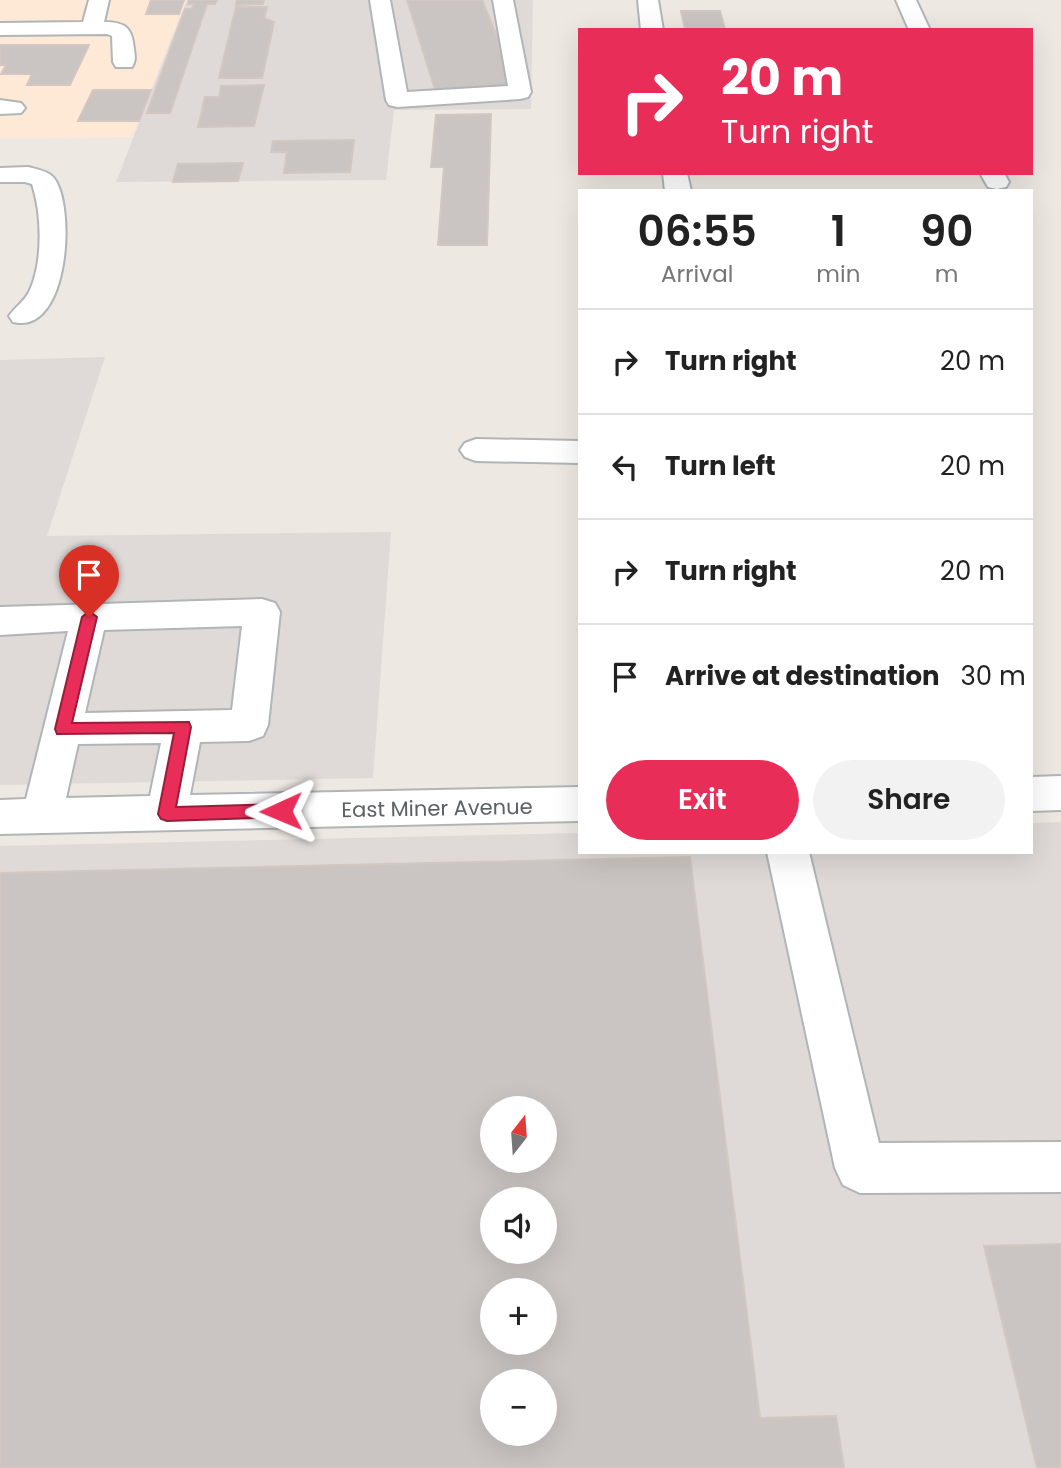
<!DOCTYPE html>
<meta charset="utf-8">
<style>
:root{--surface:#fff;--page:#f2f2f2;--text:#222;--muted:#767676;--line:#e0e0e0;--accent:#e82e58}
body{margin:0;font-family:Poppins,sans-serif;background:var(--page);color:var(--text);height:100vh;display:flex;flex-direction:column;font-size:26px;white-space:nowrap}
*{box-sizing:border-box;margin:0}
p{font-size:23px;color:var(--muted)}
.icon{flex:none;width:38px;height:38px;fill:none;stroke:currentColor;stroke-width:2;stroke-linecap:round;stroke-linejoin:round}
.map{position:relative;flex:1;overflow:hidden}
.sheet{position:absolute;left:578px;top:189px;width:455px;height:665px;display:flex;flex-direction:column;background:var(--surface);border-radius:0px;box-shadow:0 7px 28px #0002}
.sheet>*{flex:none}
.hud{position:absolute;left:578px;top:28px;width:455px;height:147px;border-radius:0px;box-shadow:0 7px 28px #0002;background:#e82e58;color:#fff;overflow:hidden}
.needle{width:46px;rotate:17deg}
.buttons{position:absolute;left:480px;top:1096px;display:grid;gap:14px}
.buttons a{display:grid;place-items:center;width:77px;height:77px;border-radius:50%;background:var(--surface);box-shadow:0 7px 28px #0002;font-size:35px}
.pin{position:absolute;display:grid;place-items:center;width:60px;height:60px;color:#fff;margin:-72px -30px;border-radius:50% 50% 50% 0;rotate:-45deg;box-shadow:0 0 7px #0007}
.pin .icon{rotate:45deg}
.me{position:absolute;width:77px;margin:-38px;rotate:269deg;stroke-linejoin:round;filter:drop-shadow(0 0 5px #0008)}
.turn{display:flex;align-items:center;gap:24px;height:147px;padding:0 28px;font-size:32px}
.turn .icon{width:91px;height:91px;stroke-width:2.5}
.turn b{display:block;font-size:49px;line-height:60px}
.eta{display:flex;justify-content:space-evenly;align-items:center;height:119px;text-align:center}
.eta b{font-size:42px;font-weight:600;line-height:49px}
.cta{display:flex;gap:14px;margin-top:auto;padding:14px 28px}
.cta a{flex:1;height:80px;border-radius:42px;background:var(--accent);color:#fff;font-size:28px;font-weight:600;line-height:80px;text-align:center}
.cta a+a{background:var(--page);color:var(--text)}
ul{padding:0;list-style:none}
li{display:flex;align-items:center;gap:21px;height:105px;padding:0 28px;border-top:2px solid var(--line)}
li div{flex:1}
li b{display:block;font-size:26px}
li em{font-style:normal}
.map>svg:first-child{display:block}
</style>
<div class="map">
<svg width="1061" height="1468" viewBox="0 0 1061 1468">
<rect width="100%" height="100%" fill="#eee8e2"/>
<path fill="#fee9d7" d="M0 0H186L132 137 0 138Z"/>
<g fill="#dfdad7" fill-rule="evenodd">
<path d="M187 0H533L531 109 394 110 386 180 116 182Z"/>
<path d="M105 357 47 536 391 532 373 778 0 785V360Z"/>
<path d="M1061 822V1468H0V846L579 833V852H1031V823ZM492 1108H544V1160H492ZM492 1199H544V1251H492ZM492 1290H544V1342H492ZM492 1381H544V1433H492Z"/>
</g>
<g fill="#cac5c2" stroke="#d2c7c1" stroke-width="2" fill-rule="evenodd">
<path d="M151 0H184L179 14H146Z"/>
<path d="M189 0H217L215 4H207L170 113H147L185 9H192L194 4H188Z"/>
<path d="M237 0H264L263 4 236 5Z"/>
<path d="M407 0H482L518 88 437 96Z"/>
<path d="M236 7H267L264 18 274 22 262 78H219Z"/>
<path d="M681 11H720L725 29H685Z"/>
<path d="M0 45H89L70 85H27L32 74H1L6 65H0Z"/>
<path d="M264 85 254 126 198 127 205 97H219L221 86Z"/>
<path d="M93 90H151L139 121H78Z"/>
<path d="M491 114 487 245H438L444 167H431L436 115Z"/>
<path d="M354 140 350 172 284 173 287 152H271L273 141Z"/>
<path d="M243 163 238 181 173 182 178 164Z"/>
<path d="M690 857 760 1418 836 1416 844 1468H0V873ZM492 1108H544V1160H492ZM492 1199H544V1251H492ZM492 1290H544V1342H492ZM492 1381H544V1433H492Z"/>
<path d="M1061 1244V1468H1037L984 1246Z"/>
</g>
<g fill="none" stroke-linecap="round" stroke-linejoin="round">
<defs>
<g id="minor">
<path d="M89 0H109L104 22C127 22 132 29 134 49 135 57 136 60 132 67H116L113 62 112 36 107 34 0 35V23L83 22Z"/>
<path d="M370 0H390L407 92 508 86 493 0H513L531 92 528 97 520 99 397 107 389 105 386 100Z"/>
<path d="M638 0H658L663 30H641Z"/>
<path d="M896 0H916L930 30H909Z"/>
<path d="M0 100 21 103 25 108 21 113 0 114Z"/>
<path d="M28 167C36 169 48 171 53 177 76 202 70 336 13 322L9 316C15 307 26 300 30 290 43 261 42 214 32 184L25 182H0V168Z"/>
<path d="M663 173H687L691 191H665Z"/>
<path d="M980 173H1004L1009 182 1006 187 997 189 988 187Z"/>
<path d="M476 439 579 441V463L476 461 465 457 460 450 465 443Z"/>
<path d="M262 599 275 603 280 612 268 725 263 736 249 741 200 742 190 795 579 787V821L0 834V800L26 799 68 631 0 635V607ZM242 626 232 710 85 713 104 630ZM161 743 150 796 66 798 78 744Z"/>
<path d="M1061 776V810L1031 811V777Z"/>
<path d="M767 852H809L879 1143 1061 1142V1192L860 1193 843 1185 835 1168Z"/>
</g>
</defs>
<use href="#minor" stroke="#b0b5b8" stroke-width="4"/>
<use href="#minor" fill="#fff" fill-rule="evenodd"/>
</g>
<path fill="#e82e58" stroke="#971e39" stroke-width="2" d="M89 611 97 617 72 723 189 722 191 727 176 807 281 804 287 806 290 811 287 817 167 821 161 819 158 814 174 733 57 734 55 729 82 617Z"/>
<g text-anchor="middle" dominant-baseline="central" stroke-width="5" stroke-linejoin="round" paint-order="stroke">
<g font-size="21" fill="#5b6163" stroke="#fff">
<text transform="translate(437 808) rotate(-1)">East Miner Avenue</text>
</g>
</g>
</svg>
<div class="buttons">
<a><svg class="needle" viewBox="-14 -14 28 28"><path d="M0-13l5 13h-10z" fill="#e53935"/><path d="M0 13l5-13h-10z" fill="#767676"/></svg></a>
<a><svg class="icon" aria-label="sound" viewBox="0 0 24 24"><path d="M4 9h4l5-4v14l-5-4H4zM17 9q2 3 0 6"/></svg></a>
<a>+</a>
<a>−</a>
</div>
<div class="pin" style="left:89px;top:617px;background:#d93025"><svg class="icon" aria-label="arrive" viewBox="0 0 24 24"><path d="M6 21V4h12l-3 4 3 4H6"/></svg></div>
<svg class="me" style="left:281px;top:811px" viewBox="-20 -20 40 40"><path d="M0-17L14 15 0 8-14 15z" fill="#e82e58" stroke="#fff" stroke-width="4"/></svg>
<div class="hud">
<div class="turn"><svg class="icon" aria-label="right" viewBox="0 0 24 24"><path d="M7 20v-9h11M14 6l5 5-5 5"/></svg><div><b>20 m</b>Turn right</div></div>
</div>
<section class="sheet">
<div class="eta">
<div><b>06:55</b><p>Arrival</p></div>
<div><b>1</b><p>min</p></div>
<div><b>90</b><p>m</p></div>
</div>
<ul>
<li><svg class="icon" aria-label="right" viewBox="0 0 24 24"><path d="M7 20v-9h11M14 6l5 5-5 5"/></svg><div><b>Turn right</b></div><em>20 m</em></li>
<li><svg class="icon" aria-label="left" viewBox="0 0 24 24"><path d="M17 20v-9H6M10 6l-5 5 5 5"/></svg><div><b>Turn left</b></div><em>20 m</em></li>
<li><svg class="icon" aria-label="right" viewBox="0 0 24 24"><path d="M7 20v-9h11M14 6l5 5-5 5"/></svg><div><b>Turn right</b></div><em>20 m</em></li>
<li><svg class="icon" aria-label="arrive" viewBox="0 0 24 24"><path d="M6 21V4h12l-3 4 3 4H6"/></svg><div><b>Arrive at destination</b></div><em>30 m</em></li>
</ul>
<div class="cta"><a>Exit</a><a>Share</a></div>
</section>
</div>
